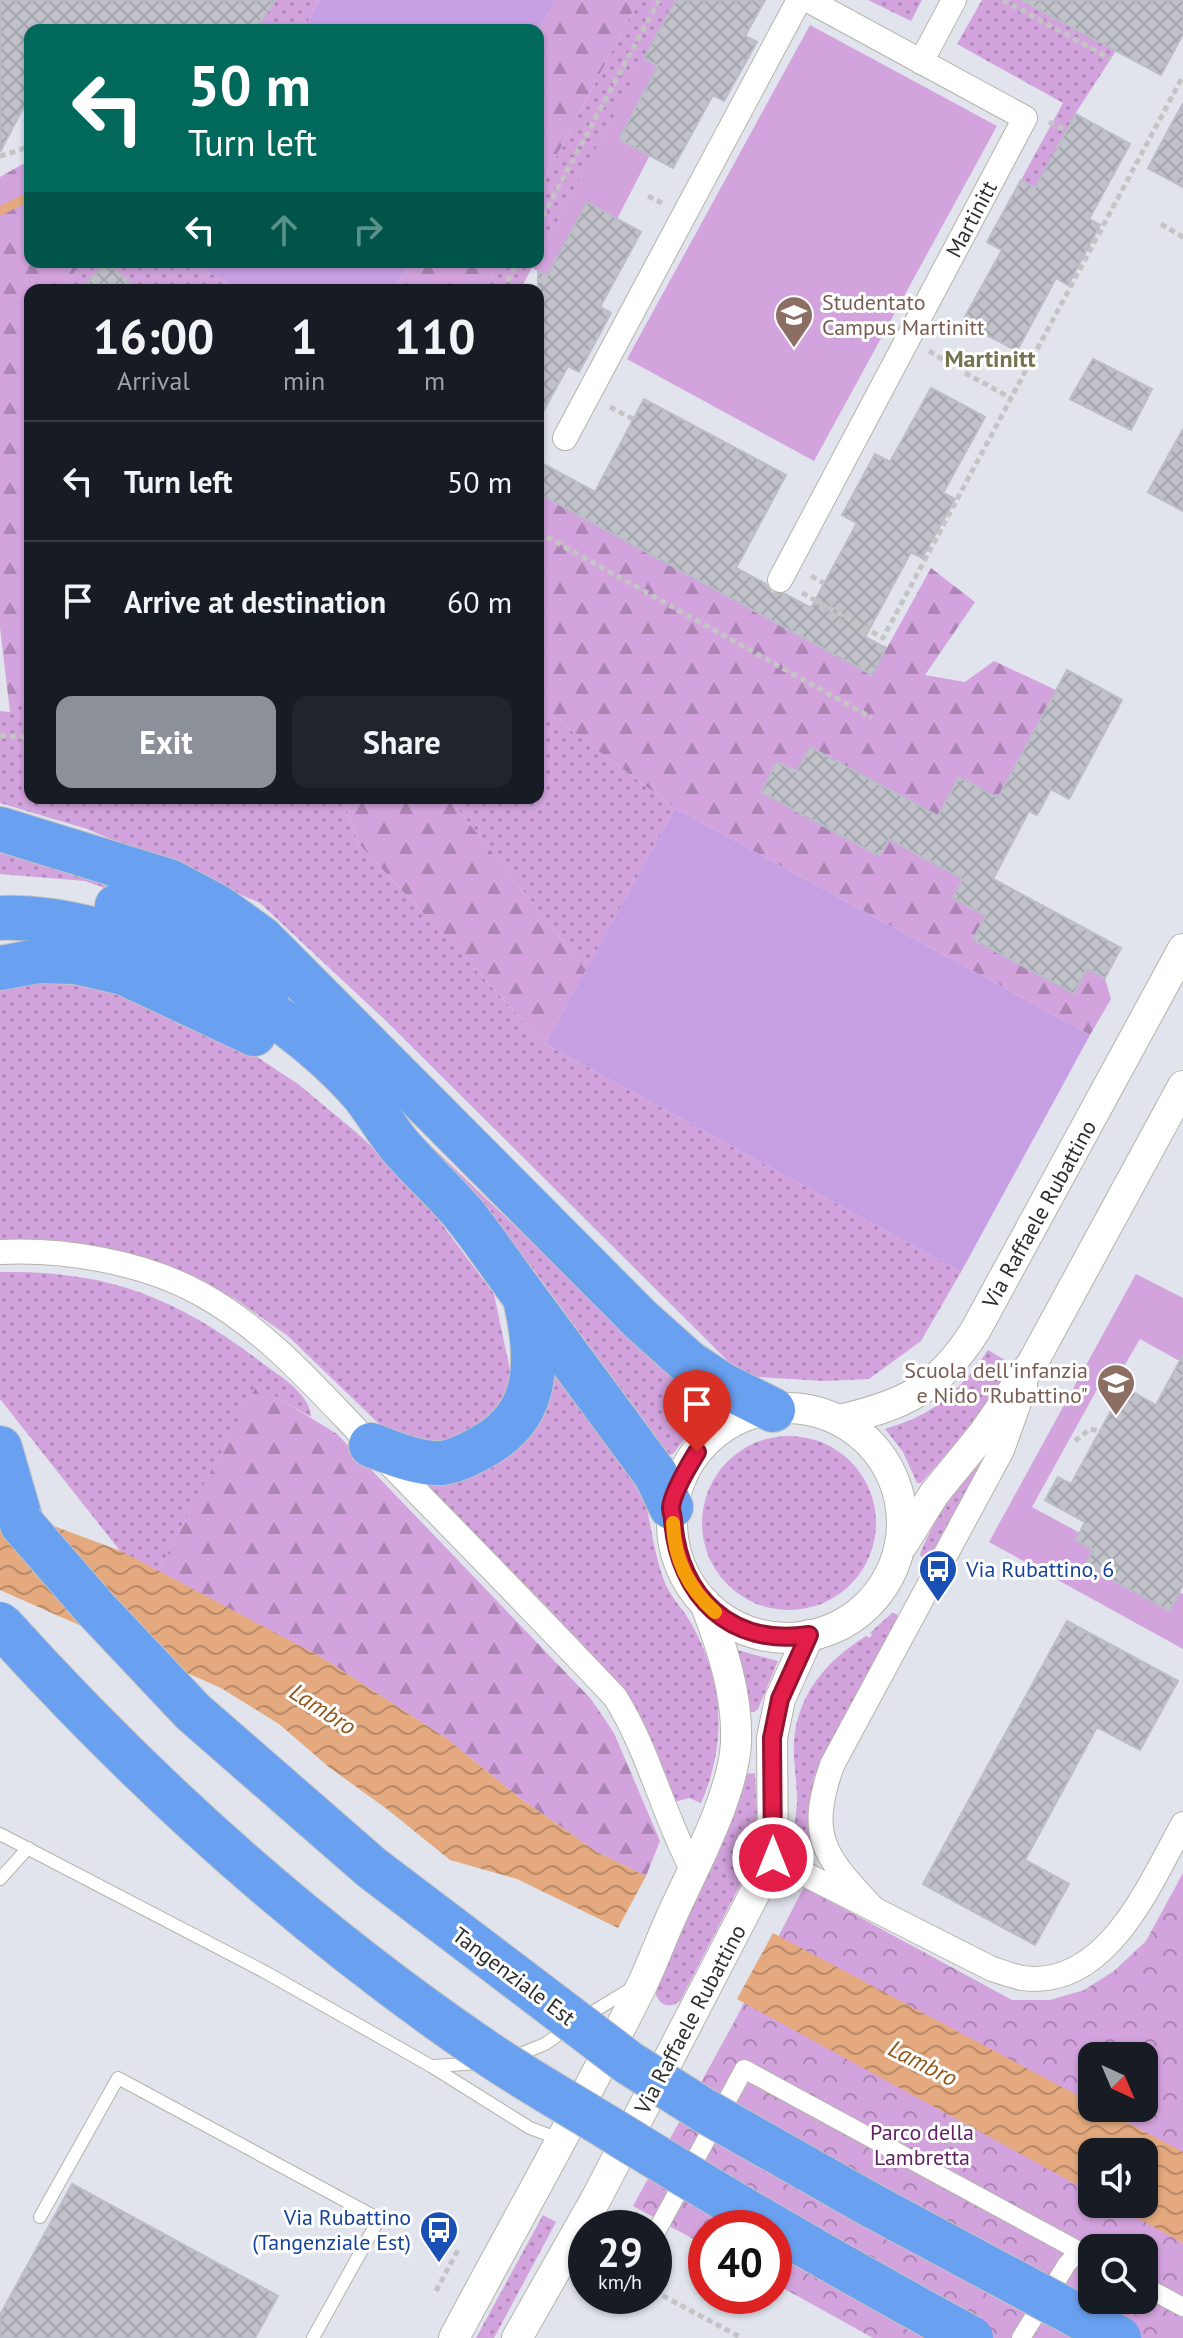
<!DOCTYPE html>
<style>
:root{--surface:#171b24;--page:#20242c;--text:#f1f3f6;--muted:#9ea1a6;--line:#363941;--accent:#8c9099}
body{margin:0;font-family:"PT Sans",sans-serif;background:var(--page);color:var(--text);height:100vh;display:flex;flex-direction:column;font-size:30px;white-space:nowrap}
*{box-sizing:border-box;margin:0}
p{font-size:26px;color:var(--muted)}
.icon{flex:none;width:44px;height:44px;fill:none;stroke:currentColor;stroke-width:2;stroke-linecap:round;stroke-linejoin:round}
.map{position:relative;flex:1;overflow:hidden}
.side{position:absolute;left:24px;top:284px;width:520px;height:520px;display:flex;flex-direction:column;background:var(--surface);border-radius:16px;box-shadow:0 2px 6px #0004}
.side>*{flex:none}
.banner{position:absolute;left:24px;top:24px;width:520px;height:244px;border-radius:16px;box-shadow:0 2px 6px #0004;background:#00695c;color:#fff;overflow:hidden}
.needle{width:52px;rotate:136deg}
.controls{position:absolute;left:1078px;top:2042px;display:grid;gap:16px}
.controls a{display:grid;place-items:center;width:80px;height:80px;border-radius:16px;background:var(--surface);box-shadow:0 2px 6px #0004;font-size:40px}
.speed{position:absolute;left:568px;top:2210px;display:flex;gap:16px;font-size:40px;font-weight:700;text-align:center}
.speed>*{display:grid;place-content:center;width:104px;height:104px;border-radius:50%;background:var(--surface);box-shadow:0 2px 6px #0004;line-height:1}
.speed small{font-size:20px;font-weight:400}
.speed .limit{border:12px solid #d22;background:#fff;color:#111}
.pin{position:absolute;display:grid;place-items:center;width:68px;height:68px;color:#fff;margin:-82px -34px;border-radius:50% 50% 50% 0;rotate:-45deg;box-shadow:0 0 8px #0007}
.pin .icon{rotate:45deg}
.me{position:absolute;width:88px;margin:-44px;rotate:0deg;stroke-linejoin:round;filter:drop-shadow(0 0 6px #0008)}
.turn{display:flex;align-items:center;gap:28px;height:168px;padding:0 32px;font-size:36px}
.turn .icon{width:104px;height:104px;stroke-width:2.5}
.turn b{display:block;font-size:56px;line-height:68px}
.lanes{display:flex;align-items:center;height:76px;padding:0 32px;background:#0003;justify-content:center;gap:40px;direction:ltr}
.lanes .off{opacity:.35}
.eta{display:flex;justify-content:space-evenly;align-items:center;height:136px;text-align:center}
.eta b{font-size:48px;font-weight:700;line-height:56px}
.cta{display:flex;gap:16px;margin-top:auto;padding:16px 32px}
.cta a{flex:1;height:92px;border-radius:16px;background:var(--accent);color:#fff;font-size:32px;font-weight:700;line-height:92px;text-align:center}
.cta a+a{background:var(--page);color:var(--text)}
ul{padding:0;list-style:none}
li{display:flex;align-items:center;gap:24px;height:120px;padding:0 32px;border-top:2px solid var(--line)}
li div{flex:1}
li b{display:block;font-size:30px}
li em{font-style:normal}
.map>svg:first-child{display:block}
</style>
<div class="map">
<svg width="1183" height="2338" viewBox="0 0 1183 2338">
<defs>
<pattern id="grass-dots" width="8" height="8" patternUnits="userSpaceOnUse" patternTransform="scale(2)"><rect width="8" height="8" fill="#d3a3de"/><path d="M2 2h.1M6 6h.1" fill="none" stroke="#ac85b4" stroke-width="1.8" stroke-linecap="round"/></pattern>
<pattern id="forest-firs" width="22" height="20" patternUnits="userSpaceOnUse" patternTransform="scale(2)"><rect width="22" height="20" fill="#d3a3de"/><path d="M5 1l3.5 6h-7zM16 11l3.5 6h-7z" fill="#ac85b4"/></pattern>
<pattern id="park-crowns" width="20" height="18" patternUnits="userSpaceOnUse" patternTransform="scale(2)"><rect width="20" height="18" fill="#d3a3de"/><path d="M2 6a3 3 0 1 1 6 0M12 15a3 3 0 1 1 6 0" fill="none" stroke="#ac85b4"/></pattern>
<pattern id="water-waves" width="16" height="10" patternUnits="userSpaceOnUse" patternTransform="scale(2)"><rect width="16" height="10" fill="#e4a97e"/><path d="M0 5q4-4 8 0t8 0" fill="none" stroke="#b98a68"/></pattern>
<pattern id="building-cross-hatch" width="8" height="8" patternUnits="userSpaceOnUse" patternTransform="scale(2)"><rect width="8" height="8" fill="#c0c1c9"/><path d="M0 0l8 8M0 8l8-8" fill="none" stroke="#a5a6ad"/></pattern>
</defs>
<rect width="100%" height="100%" fill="#e1e4ed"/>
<g fill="url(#grass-dots)">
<path d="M276 0H320L303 30H254Z"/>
<path d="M639 0H676L538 257V191Z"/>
<path d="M868 0H922L911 21Z"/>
<path d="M982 0H1021L1116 51 1075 114 1035 188 1021 180 1063 103 957 44Z"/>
<path d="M82 262H190L241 290H61Z"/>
<path d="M500 262H535L520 290H485Z"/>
<path d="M30 695V798H343L358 843 545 1044 961 1272 921 1341 869 1379 824 1381 743 1376 385 1020 260 903 87 829 0 803V711L10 712Z"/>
<path d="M538 706 675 808 586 970 449 798H538Z"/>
<path d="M0 846 120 882 115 892 85 881 0 874Z"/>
<path d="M87 978 231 1040 298 1084 357 1133 411 1183 494 1294 510 1370 509 1385 505 1397 480 1428 436 1444 395 1435 377 1422 288 1336 235 1299 176 1270 97 1246 47 1241H0V983Z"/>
<path d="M405 1121 651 1356 721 1407 692 1429 673 1454 670 1455 665 1449 530 1265 449 1175Z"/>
<path d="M0 1272C113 1270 181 1300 269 1368 285 1379 310 1396 311 1417L257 1386 158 1571 121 1552 0 1399Z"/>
<path d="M988 1350 1015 1366 973 1425 921 1483H917L903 1452 885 1429C895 1425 905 1423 915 1418 947 1403 968 1379 988 1350Z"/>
<path d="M544 1358 640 1487 645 1499C651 1527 655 1557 665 1583 672 1599 684 1610 692 1625 724 1682 727 1744 701 1803L689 1798 671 1803 609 1674 548 1608 412 1473 448 1474Z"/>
<circle cx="789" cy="1523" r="87"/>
<path d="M988 1456 929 1558 923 1561 920 1554C935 1516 958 1484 988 1456Z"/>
<path d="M892 1613 897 1614V1618L814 1777 809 1814 815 1848 805 1852 814 1873C808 1868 799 1864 795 1857 790 1847 797 1814 797 1801 797 1786 795 1772 794 1758 791 1703 821 1664 866 1636L869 1638 872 1635 870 1633Z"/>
<path d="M737 1650 778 1661 758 1709 754 1712H749Z"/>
<path d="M755 1773 757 1812 753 1860 680 2001C668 2010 657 2004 655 1990L726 1834 746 1774Z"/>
<path d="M543 2215 556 2222 494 2338H476Z"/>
</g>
<g fill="url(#forest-firs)">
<path d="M555 0H639L538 191V31Z"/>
<path d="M30 160V262H82L61 290H30V695L10 712 0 628V177Z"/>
<path d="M410 262H500L485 290H394Z"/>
<path d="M538 493 872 675 931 568 975 602 925 675 965 682 994 661 1056 690 1013 770 1008 803 959 777 931 830 777 762 879 855 889 839 963 879 986 916 974 939 1074 993 1087 969 1105 979 1111 999 1090 1035 675 808 538 706Z"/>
<path d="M343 798H449L586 970 545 1044 358 843Z"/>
<path d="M257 1385 337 1434 591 1699 614 1733 660 1841 646 1876 597 1852 521 1799 446 1738 321 1657 158 1571Z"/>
</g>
<path fill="url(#park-crowns)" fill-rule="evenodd" d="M1183 1873V2338H873L774 2283V2228H706V2246L633 2206 732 2026 804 1887 1012 2000H1050L1084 1990 1114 1971 1146 1941ZM1092 2056H1144V2108H1092ZM1092 2152H1144V2204H1092ZM1092 2248H1144V2300H1092Z"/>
<g fill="#d3a3de">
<path d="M810 25 997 126 814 461 627 359Z"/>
<path d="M644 59 659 66 650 155 617 219 587 202 547 276 532 268 538 262V257Z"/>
<path d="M1136 1274 1183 1298V1363L1140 1339 1116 1380 1105 1375 1032 1507 1080 1533 1076 1540 1183 1594V1649L989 1542Z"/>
</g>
<g fill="#c7a0e4">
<path d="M320 0H555L538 31 303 30Z"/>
<path d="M190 262H410L394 290H241Z"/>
<path d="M675 808 1090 1035 961 1272 545 1044Z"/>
</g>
<g fill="url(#water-waves)">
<path d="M0 1506 121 1551 321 1657 446 1738 521 1799 597 1852 646 1876 618 1928 517 1879 450 1860 387 1809 330 1768 279 1724 221 1688 0 1590Z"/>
<path d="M773 1933 1092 2103V2108H1101L1183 2152V2243L1112 2204H1144V2152H1092V2193L737 1999Z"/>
</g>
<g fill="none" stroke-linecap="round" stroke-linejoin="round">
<path stroke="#e4a97e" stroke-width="9" d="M0 211 30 196"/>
</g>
<g fill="url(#building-cross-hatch)" stroke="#babdc8" stroke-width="2">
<path d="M0 0H276L254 30H30V95L0 152Z"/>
<path d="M676 0H765L745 36 757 42 724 101 713 95 673 168 619 139 658 66 644 58Z"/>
<path d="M1021 0H1183V34L1161 75Z"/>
<path d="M1183 103V187L1148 168Z"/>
<path d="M1076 114 1130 144 1089 219 1100 225 1068 285 1056 278 1017 351 962 322 1002 250 987 242 1021 180 1035 188Z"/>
<path d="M587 202 641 232 600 307 611 313 579 372 568 366 538 421V271L547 276Z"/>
<path d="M106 262 138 290H81Z"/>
<path d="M1093 359 1152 389 1131 430 1070 399Z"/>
<path d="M931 388 985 417 943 493 955 499 922 558 911 552 865 637 886 648 872 675 538 493V461L595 492 644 399 786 475 736 568 766 584 772 593 785 594 811 608 857 523 842 515 875 454 890 462Z"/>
<path d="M1183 429V511L1148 492Z"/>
<path d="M1067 670 1122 700 1069 799 1051 789 1037 815 1029 811 993 879 1121 948 1105 978 1087 969 1074 994 973 939 986 916 953 898 963 879 889 839 879 856 761 792 777 762 796 772 810 747 938 816 959 777 998 798Z"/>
<path d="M1183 1355V1585L1169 1611 1085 1565 1093 1550 1076 1540 1085 1522 1045 1500 1058 1477 1071 1484 1124 1387 1156 1405Z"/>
<path d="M1067 1621 1178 1681 1140 1750 1097 1727 1025 1860 1069 1884 1035 1945 923 1884Z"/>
<path d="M72 2184 278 2296 255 2338H0V2315Z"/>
</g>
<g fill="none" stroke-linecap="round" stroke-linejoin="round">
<defs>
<g id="service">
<path d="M0 1834 265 1972 431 2066 530 2128 562 2140"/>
<path d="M0 1879 28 1848"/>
<path d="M583 2018 632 1988"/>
<path d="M513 2057 545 2044 568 2028"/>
<path d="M434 2066 480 2063"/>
<path d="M40 2217 118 2078 379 2219 313 2338"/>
</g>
<g id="pedestrian">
<path d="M654 2236 744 2069 1092 2258"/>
<path d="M1144 2286 1183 2307"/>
<path d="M1021 2338 1067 2264 1079 2251"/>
</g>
<g id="minor">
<path d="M921 62 954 0"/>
<path d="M565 438 799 0"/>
<path d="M780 580 1025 118 808 0"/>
<path d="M0 1252C65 1249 142 1262 199 1293 266 1329 319 1391 371 1445 453 1529 535 1612 615 1697 649 1751 663 1815 693 1871"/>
<path d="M773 1858 992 1969C1002 1972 1012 1976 1022 1978 1107 1990 1150 1883 1183 1824"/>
<path d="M871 1906C822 1854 808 1835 832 1765L1002 1450 1025 1386"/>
</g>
<g id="tertiary">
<circle cx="787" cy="1523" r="115"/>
<path d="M839 1420C905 1405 938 1389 975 1331L1183 949"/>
<path d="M903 1544 934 1494 983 1434 1033 1362 1183 1086"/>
<path d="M454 2338C517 2220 583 2104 642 1985 653 1962 662 1937 673 1913 695 1865 733 1795 736 1743 738 1695 722 1647 705 1603"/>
<path d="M517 2338 597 2197 773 1858 772 1738 780 1699 809 1635"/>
</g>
<g id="motorway">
<path d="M0 829 169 881 218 907 261 938 641 1320 688 1362 721 1384 773 1410"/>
<path d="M117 906 177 925 246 960 275 980"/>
<path d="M0 918C125 914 279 1000 361 1092 375 1109 386 1129 400 1146 420 1169 442 1189 462 1212 485 1240 505 1271 527 1300 570 1358 613 1417 656 1475L671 1507"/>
<path d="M0 968 38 961 76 962 124 973 254 1034"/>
<path d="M371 1445C393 1453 417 1464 442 1463 457 1461 474 1452 487 1444 541 1412 538 1358 526 1303"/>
<path d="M0 1448 22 1524"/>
</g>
</defs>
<use href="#service" stroke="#b4b4aa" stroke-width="14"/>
<use href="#pedestrian" stroke="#b4b4aa" stroke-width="20"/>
<use href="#minor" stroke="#b4b4aa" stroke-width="26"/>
<use href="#tertiary" stroke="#b4b4aa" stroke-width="32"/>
<use href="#motorway" stroke="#c4c4c4" stroke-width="46"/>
<g stroke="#c4c4c4" stroke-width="5" stroke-dasharray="6 4" stroke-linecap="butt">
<path d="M1003 0 1111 59"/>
<path d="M1049 122 1067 131"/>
<path d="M0 156 20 150 30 144"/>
<path d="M648 196 662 203"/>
<path d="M1161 224 1183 237"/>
<path d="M538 225 659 0"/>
<path d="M503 290 518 262"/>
<path d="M929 351 952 365"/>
<path d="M965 373 1011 398"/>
<path d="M610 407 633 419"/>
<path d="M538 532 872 718"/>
<path d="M811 576 824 583"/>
<path d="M802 593 883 638 1183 76"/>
<path d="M0 736 30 737"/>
<path d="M1075 1441 1090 1429 1099 1431"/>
<path d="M436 2291 458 2250"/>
<path d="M654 2291 742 2338"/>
</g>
<use href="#service" stroke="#fff" stroke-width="12"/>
<use href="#pedestrian" stroke="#fff" stroke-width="18"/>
<use href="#minor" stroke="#fff" stroke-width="24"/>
<use href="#tertiary" stroke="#fff" stroke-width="30"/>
<use href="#motorway" stroke="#69a0ef" stroke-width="44"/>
<defs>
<g id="motorway-bridge">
<path d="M22 1524 94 1607 193 1712 372 1868 629 2063 705 2111 869 2204 1119 2338"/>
<path d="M0 1624C147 1787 311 1934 493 2057 535 2085 580 2110 623 2137 737 2207 853 2274 971 2338"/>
</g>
</defs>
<use href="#motorway-bridge" stroke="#c4c4c4" stroke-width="46" stroke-linecap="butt"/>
<use href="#motorway-bridge" stroke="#69a0ef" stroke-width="44"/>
</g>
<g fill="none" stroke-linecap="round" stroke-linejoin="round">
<defs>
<path id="route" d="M697 1452C689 1465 672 1493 671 1508 671 1512 673 1516 673 1520 679 1596 730 1647 809 1635L780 1699 772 1738 773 1858"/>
</defs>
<use href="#route" stroke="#92132f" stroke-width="20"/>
<use href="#route" stroke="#e11d48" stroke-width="14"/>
<path stroke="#f59e0b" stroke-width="14" d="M673 1523C674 1559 689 1589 715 1612"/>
</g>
<defs>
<symbol id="university-pin" viewBox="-11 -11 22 30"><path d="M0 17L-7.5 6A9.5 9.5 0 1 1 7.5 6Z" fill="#8d6e63" stroke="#fff"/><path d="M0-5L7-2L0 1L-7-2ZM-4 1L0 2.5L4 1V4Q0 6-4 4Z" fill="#fff"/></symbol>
<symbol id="school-pin" viewBox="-11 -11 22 30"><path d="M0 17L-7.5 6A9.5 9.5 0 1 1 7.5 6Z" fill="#8d6e63" stroke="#fff"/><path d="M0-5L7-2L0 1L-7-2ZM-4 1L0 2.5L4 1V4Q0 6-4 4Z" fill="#fff"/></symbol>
<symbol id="bus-pin" viewBox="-11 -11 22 30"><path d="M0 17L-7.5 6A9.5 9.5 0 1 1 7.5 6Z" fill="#1a4fb4" stroke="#fff"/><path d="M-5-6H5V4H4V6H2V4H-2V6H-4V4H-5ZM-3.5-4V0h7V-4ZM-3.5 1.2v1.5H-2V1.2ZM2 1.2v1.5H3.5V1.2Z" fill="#fff"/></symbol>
</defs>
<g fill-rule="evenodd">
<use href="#university-pin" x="772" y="293" width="44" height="60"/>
<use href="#school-pin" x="1094" y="1361" width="44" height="60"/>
<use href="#bus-pin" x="916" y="1547" width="44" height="60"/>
<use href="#bus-pin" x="417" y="2208" width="44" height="60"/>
</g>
<g text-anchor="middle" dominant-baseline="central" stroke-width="6" stroke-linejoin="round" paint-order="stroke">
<g font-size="22" fill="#2d2d2d" stroke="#fff">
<text transform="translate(971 219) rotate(-62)">Martinitt</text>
<text transform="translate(1039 1214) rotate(-61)">Via Raffaele Rubattino</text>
<text transform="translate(514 1976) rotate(37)">Tangenziale Est</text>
<text transform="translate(690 2019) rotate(-62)">Via Raffaele Rubattino</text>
</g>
<g font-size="22" fill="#785e54" stroke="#fff" text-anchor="start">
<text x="822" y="302">Studentato<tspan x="822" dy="25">Campus Martinitt</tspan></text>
<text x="1088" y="1370" text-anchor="end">Scuola dell'infanzia<tspan x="1088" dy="25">e Nido "Rubattino"</tspan></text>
</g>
<g font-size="22" fill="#164399" stroke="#fff" text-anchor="start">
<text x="966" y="1569">Via Rubattino, 6</text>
<text x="411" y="2217" text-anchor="end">Via Rubattino<tspan x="411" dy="25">(Tangenziale Est)</tspan></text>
</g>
<g font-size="22" fill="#612264" stroke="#fff">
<text x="922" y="2132">Parco della<tspan x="922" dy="25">Lambretta</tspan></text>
</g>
<g font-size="24" font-weight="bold" fill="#75744e" stroke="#fff">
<text x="990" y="358">Martinitt</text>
</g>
<g font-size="24" font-style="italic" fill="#93571b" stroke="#fff">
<text transform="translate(323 1709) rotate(33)">Lambro</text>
<text transform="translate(923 2063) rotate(27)">Lambro</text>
</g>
</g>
</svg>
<div class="controls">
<a><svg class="needle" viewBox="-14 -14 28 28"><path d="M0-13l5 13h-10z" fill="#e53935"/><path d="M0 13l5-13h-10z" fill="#9ea1a6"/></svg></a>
<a><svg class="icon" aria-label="sound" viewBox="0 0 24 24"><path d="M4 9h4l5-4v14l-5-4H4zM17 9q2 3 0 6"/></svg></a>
<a><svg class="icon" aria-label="search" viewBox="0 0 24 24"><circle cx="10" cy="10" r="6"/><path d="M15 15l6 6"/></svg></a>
</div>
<div class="speed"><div>29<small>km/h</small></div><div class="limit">40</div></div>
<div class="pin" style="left:697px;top:1452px;background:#d93025"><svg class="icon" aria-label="arrive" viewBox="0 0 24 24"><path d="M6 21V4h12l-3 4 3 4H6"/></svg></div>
<svg class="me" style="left:773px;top:1858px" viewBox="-20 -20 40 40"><circle r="17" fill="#e11d48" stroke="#fff" stroke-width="3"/><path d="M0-11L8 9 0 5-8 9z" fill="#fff"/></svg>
<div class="banner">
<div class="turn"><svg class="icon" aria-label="left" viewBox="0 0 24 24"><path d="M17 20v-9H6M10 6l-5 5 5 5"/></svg><div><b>50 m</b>Turn left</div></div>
<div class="lanes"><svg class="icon" aria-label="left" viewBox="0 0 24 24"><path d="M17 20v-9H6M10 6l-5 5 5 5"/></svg><svg class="icon off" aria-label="ahead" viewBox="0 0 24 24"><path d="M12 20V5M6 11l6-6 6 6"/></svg><svg class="icon off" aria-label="right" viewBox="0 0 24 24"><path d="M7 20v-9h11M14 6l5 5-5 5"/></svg></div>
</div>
<section class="side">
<div class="eta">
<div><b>16:00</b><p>Arrival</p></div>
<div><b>1</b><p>min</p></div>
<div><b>110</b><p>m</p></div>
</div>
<ul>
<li><svg class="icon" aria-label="left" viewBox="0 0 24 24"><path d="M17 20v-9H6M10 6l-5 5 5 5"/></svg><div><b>Turn left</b></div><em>50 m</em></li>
<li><svg class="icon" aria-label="arrive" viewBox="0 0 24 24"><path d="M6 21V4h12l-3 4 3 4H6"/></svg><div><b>Arrive at destination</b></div><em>60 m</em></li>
</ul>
<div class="cta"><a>Exit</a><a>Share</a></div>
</section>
</div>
